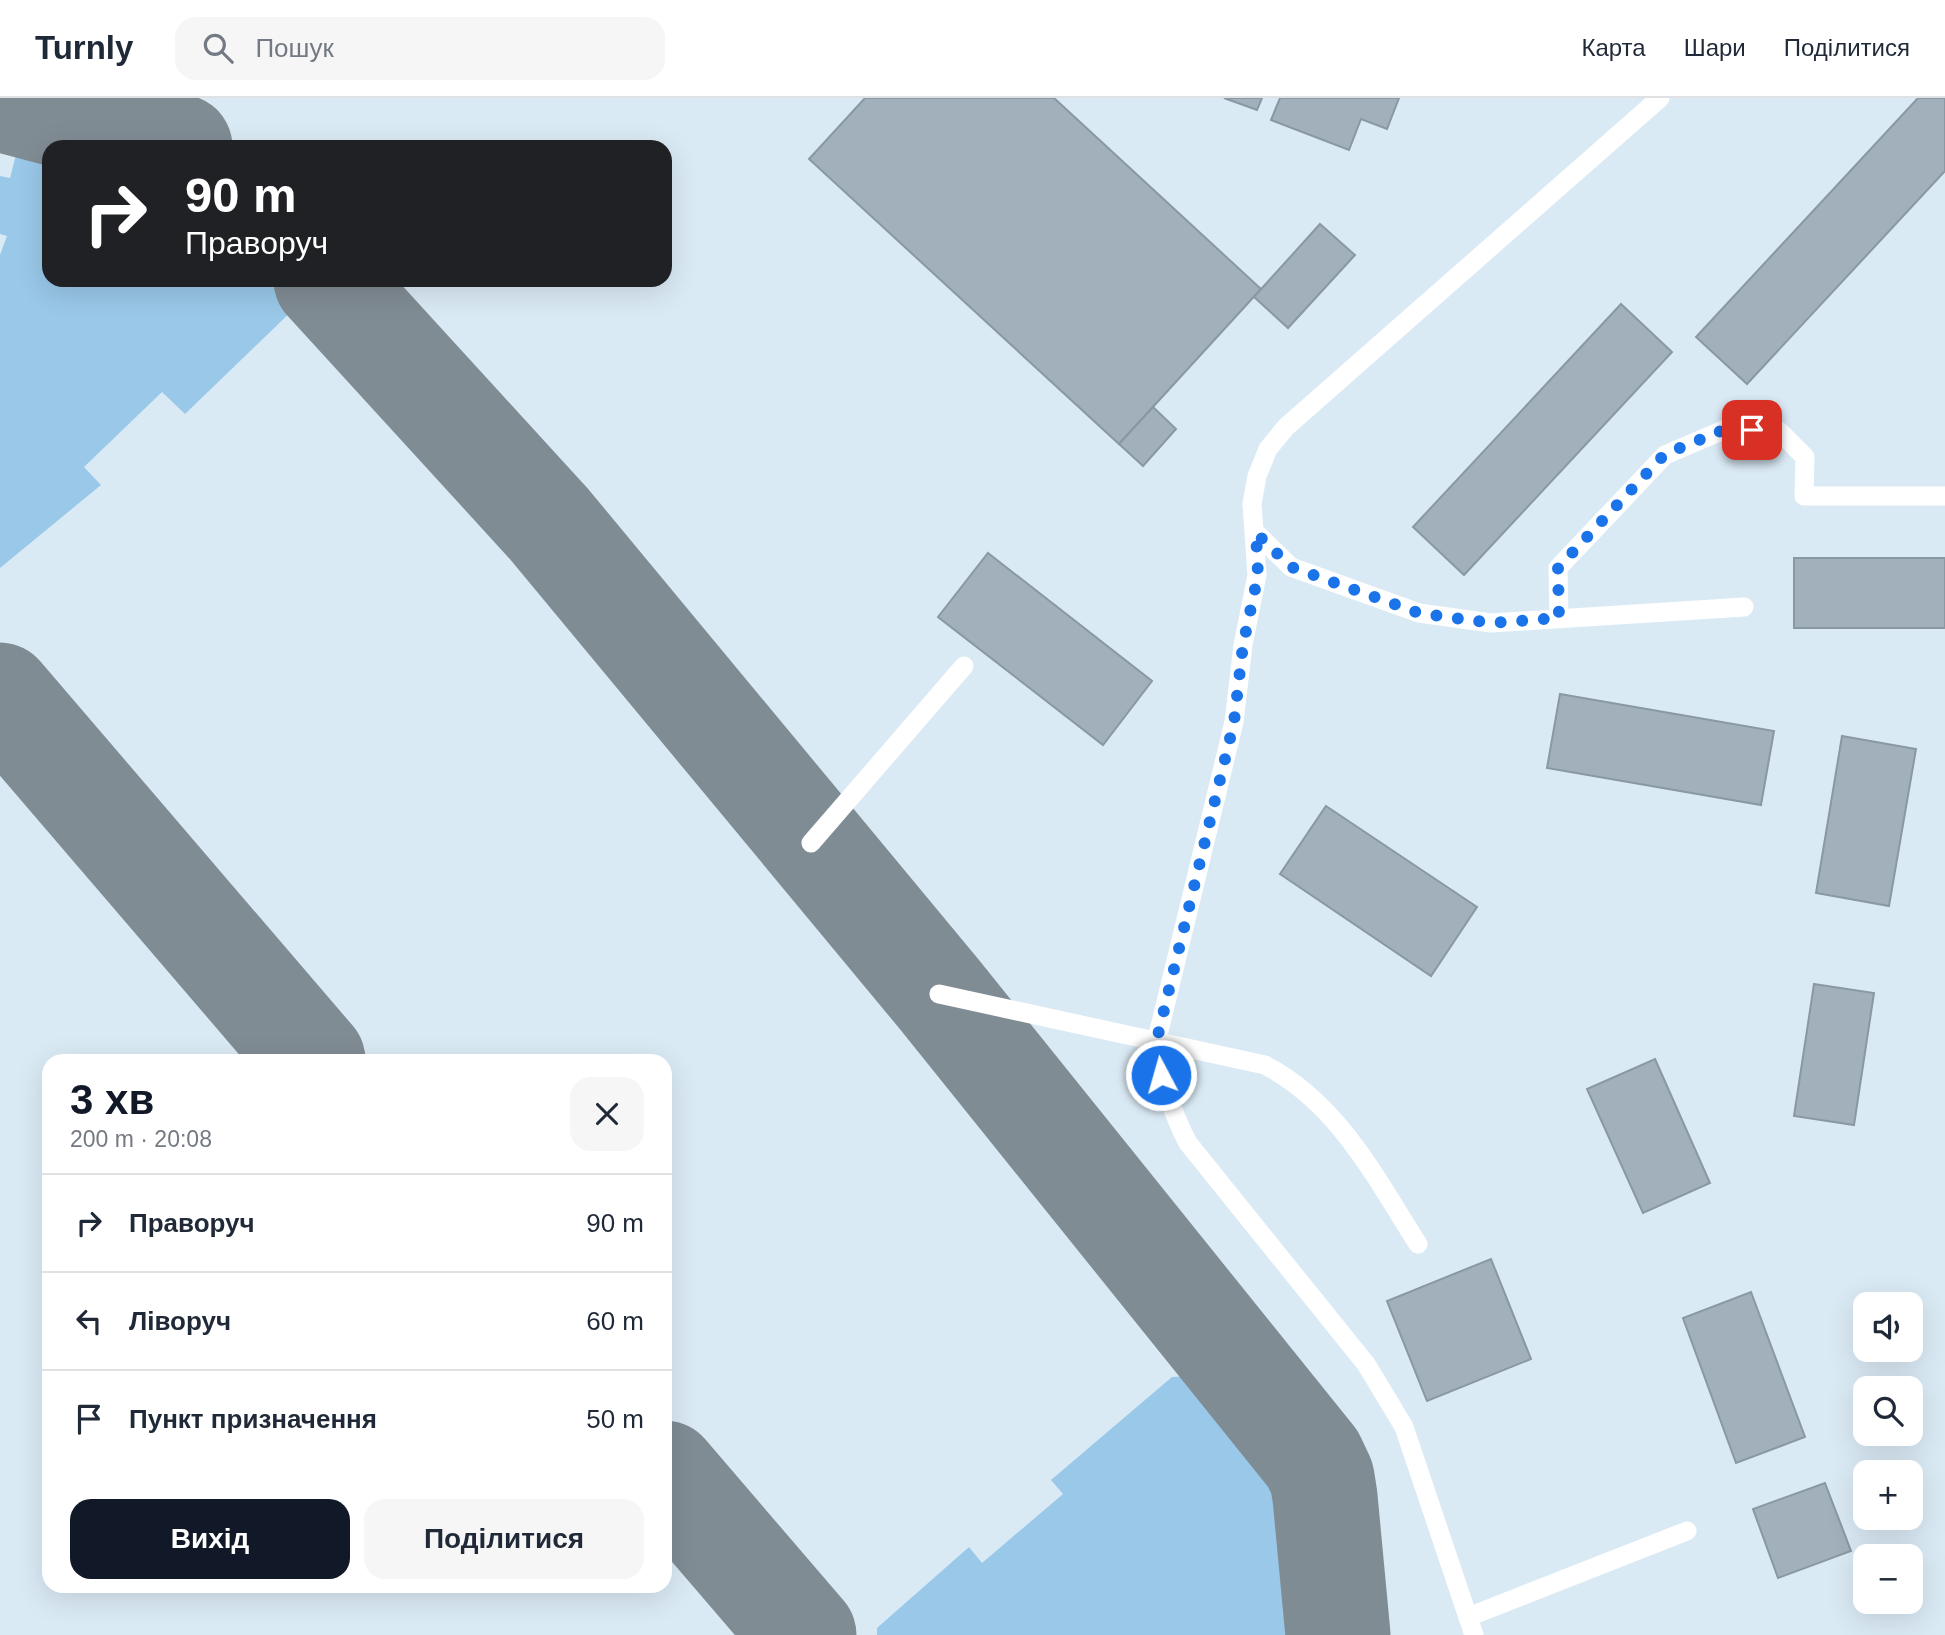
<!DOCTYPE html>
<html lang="uk">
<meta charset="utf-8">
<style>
:root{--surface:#fff;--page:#f6f6f7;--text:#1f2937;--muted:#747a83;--line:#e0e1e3;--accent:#111827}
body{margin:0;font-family:Arial,sans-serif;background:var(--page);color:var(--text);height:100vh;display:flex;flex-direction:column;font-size:26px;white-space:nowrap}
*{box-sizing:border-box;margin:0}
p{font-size:23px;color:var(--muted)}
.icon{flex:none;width:38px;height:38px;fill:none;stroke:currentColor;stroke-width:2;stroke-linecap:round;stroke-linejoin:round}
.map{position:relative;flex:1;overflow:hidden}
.side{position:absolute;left:42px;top:956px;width:630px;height:539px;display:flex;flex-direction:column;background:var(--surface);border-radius:21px;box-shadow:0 7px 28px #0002}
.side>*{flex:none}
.hud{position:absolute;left:42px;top:42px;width:630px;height:147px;border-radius:21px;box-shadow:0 7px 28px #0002;background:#202124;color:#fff;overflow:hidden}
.controls{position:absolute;left:1853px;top:1194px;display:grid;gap:14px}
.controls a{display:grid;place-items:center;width:70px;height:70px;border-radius:14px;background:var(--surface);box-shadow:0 7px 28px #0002;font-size:35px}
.pin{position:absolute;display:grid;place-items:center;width:60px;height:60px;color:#fff;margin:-30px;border-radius:14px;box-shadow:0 4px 10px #0006}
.me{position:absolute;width:77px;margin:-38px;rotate:354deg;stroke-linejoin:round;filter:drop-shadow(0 0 5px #0008)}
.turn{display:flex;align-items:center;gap:24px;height:147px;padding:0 28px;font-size:32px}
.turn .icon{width:91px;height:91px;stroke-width:2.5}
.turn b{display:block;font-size:49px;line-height:60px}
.round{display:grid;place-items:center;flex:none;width:74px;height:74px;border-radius:21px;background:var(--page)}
.headline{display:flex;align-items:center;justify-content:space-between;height:119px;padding:0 28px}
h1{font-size:42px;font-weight:800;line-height:52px;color:var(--accent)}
.action{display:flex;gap:14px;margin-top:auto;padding:14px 28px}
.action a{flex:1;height:80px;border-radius:21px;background:var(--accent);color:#fff;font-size:28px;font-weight:800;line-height:80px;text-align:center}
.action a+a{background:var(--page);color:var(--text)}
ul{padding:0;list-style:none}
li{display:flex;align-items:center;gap:21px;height:98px;padding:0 28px;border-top:2px solid var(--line)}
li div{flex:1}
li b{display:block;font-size:26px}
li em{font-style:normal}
header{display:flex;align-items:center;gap:42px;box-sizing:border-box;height:98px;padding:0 35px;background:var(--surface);border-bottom:2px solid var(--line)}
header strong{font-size:33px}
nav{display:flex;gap:38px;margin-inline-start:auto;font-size:24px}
.search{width:490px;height:63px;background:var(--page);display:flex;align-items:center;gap:18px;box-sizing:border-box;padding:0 24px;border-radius:21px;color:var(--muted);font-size:26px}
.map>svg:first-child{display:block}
</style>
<header>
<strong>Turnly</strong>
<div class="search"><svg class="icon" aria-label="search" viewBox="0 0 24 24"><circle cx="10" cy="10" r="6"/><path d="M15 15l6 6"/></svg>Пошук</div>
<nav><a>Карта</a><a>Шари</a><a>Поділитися</a></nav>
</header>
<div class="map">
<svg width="1945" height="1537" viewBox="0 0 1945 1537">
<rect width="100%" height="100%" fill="#daeaf5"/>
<g fill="#9ac8e9">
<path d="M18 49 49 58V182H274L297 208 185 316 162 294 84 369 101 387 0 470V157L7 138 0 136V78L10 80Z"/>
<path d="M1203 1277 1280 1371 1294 1414 1306 1537H877V1530L969 1449 982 1465 1063 1396 1051 1382 1172 1279Z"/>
</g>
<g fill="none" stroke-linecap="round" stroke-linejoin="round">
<g stroke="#808c94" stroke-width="105">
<path d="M0 1 180 49"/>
<path d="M326 182 549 426 939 896 1313 1361 1322 1380 1325 1399 1338 1537"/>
<path d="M0 597 313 962"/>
<path d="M665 1375 804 1537"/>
</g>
</g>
<g fill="#a1b0bb" stroke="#8998a2" stroke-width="2">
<path d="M865 0H1054L1261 191 1119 346 809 61Z"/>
<path d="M1224 0H1262L1257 12Z"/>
<path d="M1280 0H1399L1387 31 1361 21 1349 52 1271 22Z"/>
<path d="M1918 0H1945V73L1747 286 1696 239Z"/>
<path d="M1320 126 1355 157 1288 230 1254 199Z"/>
<path d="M1621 206 1672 254 1464 477 1413 429Z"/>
<path d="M1153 309 1176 331 1143 368 1119 346Z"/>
<path d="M988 455 1152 583 1103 647 938 519Z"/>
<rect x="1794" y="460" width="151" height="70"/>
<path d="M1560 596 1774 633 1761 707 1547 670Z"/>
<path d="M1842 638 1916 651 1889 808 1816 795Z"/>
<path d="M1326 708 1477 809 1431 878 1280 776Z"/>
<path d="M1814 886 1874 895 1854 1027 1794 1018Z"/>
<path d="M1655 961 1710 1085 1643 1115 1587 991Z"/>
<path d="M1491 1161 1531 1261 1427 1303 1387 1203Z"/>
<path d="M1751 1194 1805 1339 1736 1365 1683 1220Z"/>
<path d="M1825 1385 1851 1453 1778 1480 1753 1411Z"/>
</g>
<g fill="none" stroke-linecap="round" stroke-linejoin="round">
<g stroke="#fff" stroke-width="19">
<path d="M1256 435 1291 469 1419 515 1491 525 1744 509"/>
<path d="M1559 520 1558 470 1665 357 1726 331 1779 333 1805 359 1804 398H1945"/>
<path d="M811 745 964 568"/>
<path d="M939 896 1265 967C1338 1005 1375 1079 1418 1146"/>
<path d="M1468 1519 1687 1433"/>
<path d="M1474 1537 1404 1329 1386 1299 1366 1266 1188 1045C1170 1011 1162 980 1157 941L1234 624 1243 547 1257 477 1252 406 1257 378 1268 351 1286 329 1660 0"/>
</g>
</g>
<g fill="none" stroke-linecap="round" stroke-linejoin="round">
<path stroke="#1a73e8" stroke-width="12" stroke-dasharray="0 21.6" d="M1161 977 1157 941 1234 624 1243 547 1258 477 1256 435 1291 469 1419 515 1491 525 1559 520 1558 470 1665 356 1726 331 1752 332"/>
</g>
</svg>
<div class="controls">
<a><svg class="icon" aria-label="sound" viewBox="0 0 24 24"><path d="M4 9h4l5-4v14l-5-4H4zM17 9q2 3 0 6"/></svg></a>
<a><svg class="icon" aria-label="search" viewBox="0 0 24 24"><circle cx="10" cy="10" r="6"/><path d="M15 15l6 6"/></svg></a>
<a>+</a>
<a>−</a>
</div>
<div class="pin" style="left:1752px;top:332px;background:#d93025"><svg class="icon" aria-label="arrive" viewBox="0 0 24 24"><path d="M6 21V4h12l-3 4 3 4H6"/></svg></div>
<svg class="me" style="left:1161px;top:977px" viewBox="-20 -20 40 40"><circle r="17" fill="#1a73e8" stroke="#fff" stroke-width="3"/><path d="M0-11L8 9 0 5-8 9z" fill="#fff"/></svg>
<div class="hud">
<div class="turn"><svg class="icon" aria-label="right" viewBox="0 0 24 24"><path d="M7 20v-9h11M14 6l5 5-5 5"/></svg><div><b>90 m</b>Праворуч</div></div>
</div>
<section class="side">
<div class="headline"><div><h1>3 хв</h1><p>200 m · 20:08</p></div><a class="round"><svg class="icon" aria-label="close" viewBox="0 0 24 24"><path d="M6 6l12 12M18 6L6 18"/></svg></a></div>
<ul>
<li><svg class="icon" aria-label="right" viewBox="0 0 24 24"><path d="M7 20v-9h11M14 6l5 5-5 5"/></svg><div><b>Праворуч</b></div><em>90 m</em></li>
<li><svg class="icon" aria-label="left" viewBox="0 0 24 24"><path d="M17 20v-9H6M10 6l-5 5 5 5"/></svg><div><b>Ліворуч</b></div><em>60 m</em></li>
<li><svg class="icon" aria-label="arrive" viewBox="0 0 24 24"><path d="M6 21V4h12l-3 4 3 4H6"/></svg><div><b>Пункт призначення</b></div><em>50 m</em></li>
</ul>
<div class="action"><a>Вихід</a><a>Поділитися</a></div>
</section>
</div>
